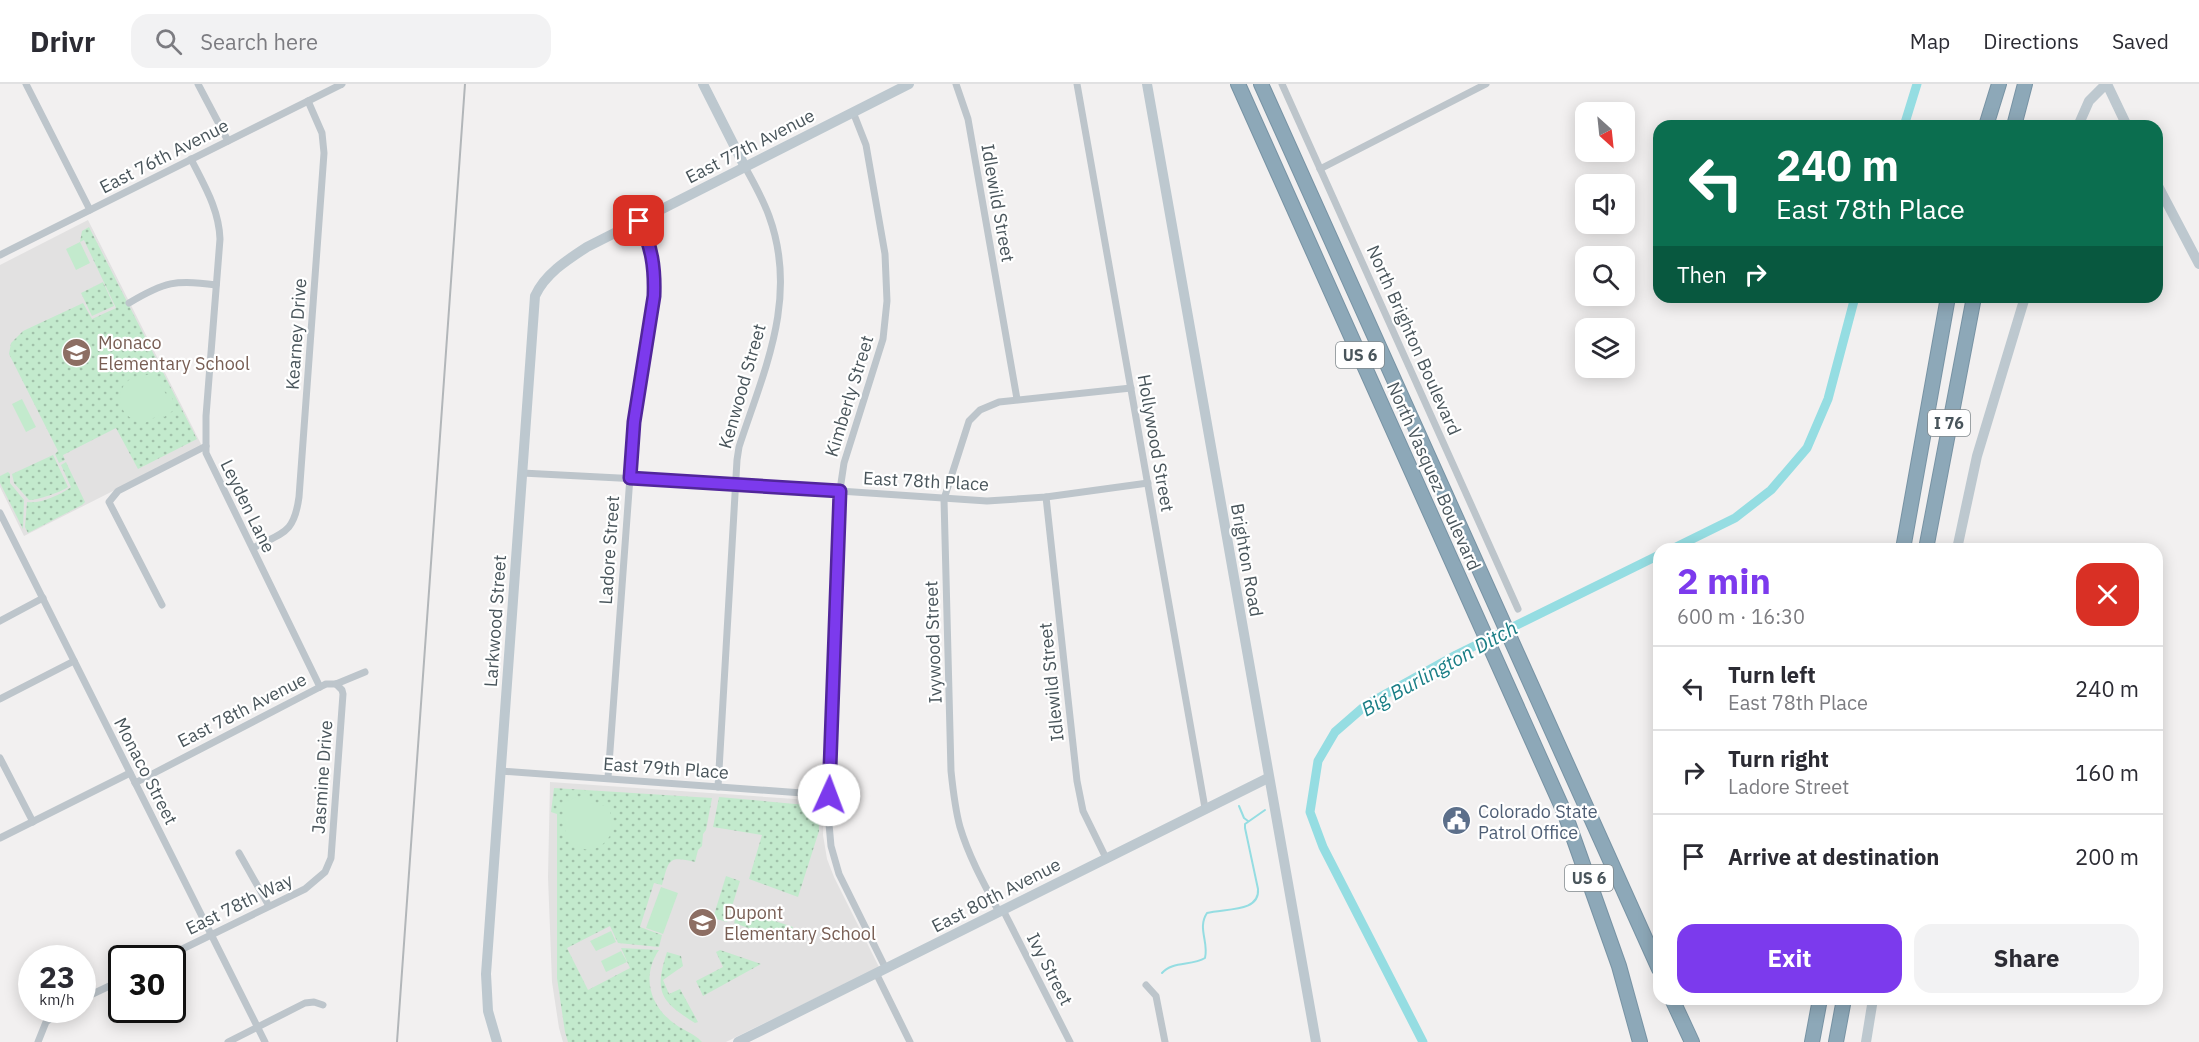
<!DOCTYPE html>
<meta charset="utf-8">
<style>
:root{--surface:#fff;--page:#f2f2f3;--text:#2b2b33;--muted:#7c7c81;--line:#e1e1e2;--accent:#7c3aed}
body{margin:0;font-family:"IBM Plex Sans",sans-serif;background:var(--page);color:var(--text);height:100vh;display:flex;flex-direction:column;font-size:22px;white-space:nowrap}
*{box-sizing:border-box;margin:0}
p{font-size:20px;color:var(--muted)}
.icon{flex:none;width:33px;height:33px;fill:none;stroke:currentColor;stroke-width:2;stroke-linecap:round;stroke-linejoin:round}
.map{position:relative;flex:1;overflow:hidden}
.details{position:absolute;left:1653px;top:459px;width:510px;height:462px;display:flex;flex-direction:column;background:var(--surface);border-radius:18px;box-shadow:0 3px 15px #0003}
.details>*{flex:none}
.hud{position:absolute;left:1653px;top:36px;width:510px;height:183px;border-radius:18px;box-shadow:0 3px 15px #0003;background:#0b6e4f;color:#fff;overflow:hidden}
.needle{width:39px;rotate:153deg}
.tools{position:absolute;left:1575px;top:18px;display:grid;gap:12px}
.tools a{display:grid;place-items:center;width:60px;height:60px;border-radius:12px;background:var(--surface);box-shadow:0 3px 15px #0003;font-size:30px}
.speed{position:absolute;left:18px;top:861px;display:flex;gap:12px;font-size:30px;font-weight:700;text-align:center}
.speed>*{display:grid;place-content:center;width:78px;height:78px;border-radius:50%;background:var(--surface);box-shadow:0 3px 15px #0003;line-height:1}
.speed small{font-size:15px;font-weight:400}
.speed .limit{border:3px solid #111;border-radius:9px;background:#fff;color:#111}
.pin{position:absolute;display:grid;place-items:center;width:51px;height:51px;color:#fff;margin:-26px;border-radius:12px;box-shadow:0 3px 9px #0006}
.me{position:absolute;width:66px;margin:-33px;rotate:2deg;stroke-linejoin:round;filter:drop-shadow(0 0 4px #0008)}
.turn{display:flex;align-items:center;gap:21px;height:126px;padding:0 24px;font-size:27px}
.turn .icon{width:78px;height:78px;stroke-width:2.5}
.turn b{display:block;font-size:42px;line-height:51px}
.then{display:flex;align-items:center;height:57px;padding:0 24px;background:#0003;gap:12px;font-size:22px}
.round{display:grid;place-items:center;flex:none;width:63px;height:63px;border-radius:18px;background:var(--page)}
.summary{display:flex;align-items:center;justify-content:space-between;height:102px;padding:0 24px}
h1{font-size:36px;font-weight:700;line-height:45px;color:var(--accent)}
.action{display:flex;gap:12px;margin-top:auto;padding:12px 24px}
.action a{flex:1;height:69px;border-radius:18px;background:var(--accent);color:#fff;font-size:24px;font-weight:700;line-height:69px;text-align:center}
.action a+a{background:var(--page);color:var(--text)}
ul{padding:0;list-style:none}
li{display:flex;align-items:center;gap:18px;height:84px;padding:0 24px;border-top:2px solid var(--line)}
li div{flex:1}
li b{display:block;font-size:22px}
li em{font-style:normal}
header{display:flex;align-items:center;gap:36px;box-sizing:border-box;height:84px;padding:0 30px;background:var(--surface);border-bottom:2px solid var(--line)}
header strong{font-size:28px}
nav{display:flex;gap:33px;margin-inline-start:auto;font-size:21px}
.search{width:420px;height:54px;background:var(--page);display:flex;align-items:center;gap:15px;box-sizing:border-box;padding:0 21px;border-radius:18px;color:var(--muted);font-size:22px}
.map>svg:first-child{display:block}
</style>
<header>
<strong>Drivr</strong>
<div class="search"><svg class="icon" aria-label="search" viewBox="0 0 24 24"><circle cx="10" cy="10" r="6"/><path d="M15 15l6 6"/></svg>Search here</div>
<nav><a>Map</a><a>Directions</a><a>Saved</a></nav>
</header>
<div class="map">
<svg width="2199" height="958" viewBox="0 0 2199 958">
<defs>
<pattern id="green-dots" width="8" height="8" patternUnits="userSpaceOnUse" patternTransform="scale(1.5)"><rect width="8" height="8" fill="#c3eacd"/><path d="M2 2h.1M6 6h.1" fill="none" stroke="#a0c0a9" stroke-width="1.8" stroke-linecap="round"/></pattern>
</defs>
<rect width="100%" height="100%" fill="#f2f0f0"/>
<g fill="#e2e1e1">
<path d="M88 136 202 362 24 452 0 403V181Z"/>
<path d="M550 698 824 717 823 751 827 775 834 793 879 883 726 958H563L559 944 552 898 548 793Z"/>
</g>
<g fill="url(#green-dots)">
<path d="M89 143 197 355 138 385 116 344 63 371 65 376 59 379 55 370 58 367 9 270 11 259 23 247 83 219 92 235 116 224 84 156 80 158 82 147Z"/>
<path d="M103 198 114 222 92 232 81 209Z"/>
<path d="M53 371 68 403C61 408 38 416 29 416L14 399 12 390Z"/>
<path d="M66 378 85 418 82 421 28 449 25 443 27 418C41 420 60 411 71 403L61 381Z"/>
<path d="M8 388 10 390V399L24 416 23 445 0 399V392Z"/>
<path d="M554 704 712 714 706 746 703 750 702 762 698 766 695 778C667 771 669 777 662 801L654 799 640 843 662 851 659 863 618 859 610 842 567 864 588 906 630 884 621 864 659 866C642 891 649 919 671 937 680 945 694 949 702 958H568L565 948 557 894V730L551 728Z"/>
<path d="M719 713 818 722 819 747 798 813 749 795 762 751 713 743Z"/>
<path d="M726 792 740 797 727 838 713 834Z"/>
<path d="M739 825 793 843 788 858 734 839Z"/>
<path d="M720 866 761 880 703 912 696 897 723 883 716 868Z"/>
<path d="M667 868 681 872 683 882 663 896 669 910 680 905 698 938 695 939C660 917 654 908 667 868Z"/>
</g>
<g fill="#c3eacd">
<path d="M80 158 90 179 76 186 66 165Z"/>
<path d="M152 288 166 310 170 308 175 322 174 326 164 333 162 329 140 342C136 335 127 334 123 326 116 312 122 295 139 292 145 291 147 292 152 288Z"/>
<path d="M22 315 36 343 26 348 12 320Z"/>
<path d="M576 713 588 715V719L611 723 610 730 612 748C605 762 592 771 577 762 572 759 570 756 565 754L566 737 562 736 565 718Z"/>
<path d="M661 803 678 809 663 850 646 844Z"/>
<path d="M611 847 616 858 596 867 590 857Z"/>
<path d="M621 867 627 878 606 888 601 877Z"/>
</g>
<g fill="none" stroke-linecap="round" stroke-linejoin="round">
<g stroke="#95dde2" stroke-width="2">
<path d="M1239 722 1244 734 1248 737"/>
<path d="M1162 889C1172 877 1192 882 1205 874 1209 858 1197 844 1207 829 1224 824 1260 829 1258 805L1245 744V740L1265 726"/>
</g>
<g stroke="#95dde2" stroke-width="9">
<path d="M1904 42 1917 0"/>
<path d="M1672 465 1735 434 1771 406 1807 364 1828 315 1855 213"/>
<path d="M1423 958 1323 763 1310 728 1318 677 1335 648 1366 621 1456 571 1659 471"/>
</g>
<defs>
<g id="highway">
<path d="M1238 0 1565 730 1619 882 1640 958"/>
<path d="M1261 0 1659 885"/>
<path d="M1986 42 1999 0"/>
<path d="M2014 42 2025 0"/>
<path d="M1903 465 1948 213"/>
<path d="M1926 465 1974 213"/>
<path d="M1672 915 1692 958"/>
<path d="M1812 958 1820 915"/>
<path d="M1836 958 1844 915"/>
</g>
</defs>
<use href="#highway" stroke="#7893a4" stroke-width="16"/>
<g stroke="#bdc5cb" stroke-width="7">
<path d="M26 0 90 126"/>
<path d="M198 0 228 57"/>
<path d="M956 0 968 35 1017 315"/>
<path d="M1077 0 1205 724"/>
<path d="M1282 0 1518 525"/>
<path d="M853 28 866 61 885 170 887 217 883 255 844 379 841 399 828 729 831 762 839 790 886 885"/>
<path d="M191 75C204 101 219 125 220 155L206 332V369L320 603"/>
<path d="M1320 85 1486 0"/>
<path d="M0 171 342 0"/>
<path d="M129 219C164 198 176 195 216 201"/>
<path d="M522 389 735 400 987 417 1046 413 1148 399"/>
<path d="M1046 413 1077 697 1083 727 1106 774"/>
<path d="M0 429 265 958"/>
<path d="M253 464C283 448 294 450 299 413L324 69 322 49 308 17"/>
<path d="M162 521 109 418 118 407 206 362"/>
<path d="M0 537 43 514"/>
<path d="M0 615 74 577"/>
<path d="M0 674 33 738"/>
<path d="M501 687 829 711"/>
<path d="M608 694 634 338 654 212C655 184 652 162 639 137"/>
<path d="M135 699 320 603 326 600H336L365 588"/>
<path d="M718 703 737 376 739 363C764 286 799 214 769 132 763 115 754 99 745 83"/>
<path d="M0 754 130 689"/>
<path d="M239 769 269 822"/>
<path d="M1003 826 1070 958"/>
<path d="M999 828C984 800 969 773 960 743 955 725 953 706 951 687L944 415 969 337 980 326 999 318 1131 304"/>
<path d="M164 874 305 805 325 788 331 774 343 610 342 606 336 600"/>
<path d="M876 889 910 958"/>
<path d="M1146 901 1156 912 1165 958"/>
<path d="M82 915 122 896"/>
<path d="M38 958 46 938 62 926"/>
<path d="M228 958 305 919 314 918 323 921"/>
</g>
<g stroke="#bdc8cf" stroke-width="10">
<path d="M703 0 745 83"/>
<path d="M1147 0 1316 958"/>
<path d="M2107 0 2127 42"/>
<path d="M2078 42 2089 17 2106 0"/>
<path d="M2157 100 2199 180"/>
<path d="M1957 465 1977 372 2025 213"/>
<path d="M497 958 488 927 486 890 535 212C545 190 567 176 587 163L909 0"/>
<path d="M738 958 1268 694"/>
<path d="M1866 958 1873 915"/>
</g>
<use href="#highway" stroke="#8da8b8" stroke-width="14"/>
<path stroke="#b2b6b9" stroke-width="2" d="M397 958 465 0"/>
</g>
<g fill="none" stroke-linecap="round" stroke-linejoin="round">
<defs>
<path id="route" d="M639 137C652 162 655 184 654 212L634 338 630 394 840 407 829 711"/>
</defs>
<use href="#route" stroke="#51269a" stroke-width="15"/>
<use href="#route" stroke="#7c3aed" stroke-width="10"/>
</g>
<defs>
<symbol id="school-disc" viewBox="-11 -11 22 22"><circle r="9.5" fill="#8d6e63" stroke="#fff"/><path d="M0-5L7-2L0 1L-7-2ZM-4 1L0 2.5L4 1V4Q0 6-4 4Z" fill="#fff"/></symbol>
<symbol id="civic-disc" viewBox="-11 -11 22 22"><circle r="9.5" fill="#5c6f8a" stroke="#fff"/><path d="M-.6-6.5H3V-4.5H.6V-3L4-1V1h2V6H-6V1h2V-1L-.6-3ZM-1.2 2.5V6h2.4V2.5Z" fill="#fff"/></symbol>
</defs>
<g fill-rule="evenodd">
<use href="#school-disc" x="60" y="252" width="33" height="33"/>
<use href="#civic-disc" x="1440" y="720" width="33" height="33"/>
<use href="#school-disc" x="686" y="822" width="33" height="33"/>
</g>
<g text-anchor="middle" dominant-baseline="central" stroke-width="4.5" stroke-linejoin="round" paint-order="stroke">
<g fill="#fff" stroke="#80888c" stroke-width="1.5">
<rect x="1336" y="258" width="48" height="26" rx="4.5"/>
<rect x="1928" y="326" width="42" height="26" rx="4.5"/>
<rect x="1565" y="781" width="48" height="26" rx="4.5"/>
</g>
<g font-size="16" font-weight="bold" fill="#49555b">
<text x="1360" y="271">US 6</text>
<text x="1949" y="339">I 76</text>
<text x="1589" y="794">US 6</text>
</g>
<g font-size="18" fill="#49555b" stroke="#fff">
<text transform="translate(750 62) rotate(-27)">East 77th Avenue</text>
<text transform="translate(164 72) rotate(-27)">East 76th Avenue</text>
<text transform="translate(998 119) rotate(80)">Idlewild Street</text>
<text transform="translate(296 250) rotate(-86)">Kearney Drive</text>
<text transform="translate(1414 256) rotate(66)">North Brighton Boulevard</text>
<text transform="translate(742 302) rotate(-74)">Kenwood Street</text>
<text transform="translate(849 312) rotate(-73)">Kimberly Street</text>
<text transform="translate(1156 359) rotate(80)">Hollywood Street</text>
<text transform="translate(1434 392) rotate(66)">North Vasquez Boulevard</text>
<text transform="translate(926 397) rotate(3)">East 78th Place</text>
<text transform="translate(248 422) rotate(64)">Leyden Lane</text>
<text transform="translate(609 466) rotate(-86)">Ladore Street</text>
<text transform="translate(1247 476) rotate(80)">Brighton Road</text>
<text transform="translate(495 537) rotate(-86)">Larkwood Street</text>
<text transform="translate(933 558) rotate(-92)">Ivywood Street</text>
<text transform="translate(1051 598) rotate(-96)">Idlewild Street</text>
<text transform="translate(242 626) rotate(-27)">East 78th Avenue</text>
<text transform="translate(666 684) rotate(4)">East 79th Place</text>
<text transform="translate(146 687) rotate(63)">Monaco Street</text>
<text transform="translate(322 693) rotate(-86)">Jasmine Drive</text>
<text transform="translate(996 811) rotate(-27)">East 80th Avenue</text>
<text transform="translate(239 820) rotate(-26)">East 78th Way</text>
<text transform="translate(1050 885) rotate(63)">Ivy Street</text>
</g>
<g font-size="18" fill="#785e54" stroke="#fff" text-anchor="start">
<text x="98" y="258">Monaco<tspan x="98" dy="21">Elementary School</tspan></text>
<text x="724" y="828">Dupont<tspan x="724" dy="21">Elementary School</tspan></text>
</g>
<g font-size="18" fill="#4e5e75" stroke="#fff" text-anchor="start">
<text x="1478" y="727">Colorado State<tspan x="1478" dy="21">Patrol Office</tspan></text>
</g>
<g font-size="20" font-style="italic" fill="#1a7e86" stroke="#fff">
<text transform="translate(1439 584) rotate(-29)">Big Burlington Ditch</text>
</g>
</g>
</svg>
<div class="tools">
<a><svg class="needle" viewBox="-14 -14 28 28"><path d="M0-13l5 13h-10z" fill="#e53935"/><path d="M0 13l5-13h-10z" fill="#7c7c81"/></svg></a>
<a><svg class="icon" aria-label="sound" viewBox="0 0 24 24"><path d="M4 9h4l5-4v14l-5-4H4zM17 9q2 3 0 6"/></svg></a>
<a><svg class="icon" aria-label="search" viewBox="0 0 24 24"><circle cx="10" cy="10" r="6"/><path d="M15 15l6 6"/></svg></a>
<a><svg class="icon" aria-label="layers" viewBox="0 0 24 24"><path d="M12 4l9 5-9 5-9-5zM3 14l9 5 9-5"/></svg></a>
</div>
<div class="speed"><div>23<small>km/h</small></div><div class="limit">30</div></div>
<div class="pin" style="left:639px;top:137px;background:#d93025"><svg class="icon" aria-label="arrive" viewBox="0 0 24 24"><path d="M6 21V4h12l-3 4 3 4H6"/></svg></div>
<svg class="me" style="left:829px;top:711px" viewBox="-20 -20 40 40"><circle r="19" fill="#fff"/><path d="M0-13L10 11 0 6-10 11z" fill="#7c3aed"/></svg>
<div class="hud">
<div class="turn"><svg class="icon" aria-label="left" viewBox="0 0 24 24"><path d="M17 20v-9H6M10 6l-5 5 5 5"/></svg><div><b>240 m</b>East 78th Place</div></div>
<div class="then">Then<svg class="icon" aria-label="right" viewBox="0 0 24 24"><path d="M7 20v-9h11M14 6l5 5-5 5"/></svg></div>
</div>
<section class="details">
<div class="summary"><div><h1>2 min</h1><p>600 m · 16:30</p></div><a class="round" style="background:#d93025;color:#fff"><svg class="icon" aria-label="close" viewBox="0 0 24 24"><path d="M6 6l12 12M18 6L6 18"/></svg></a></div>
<ul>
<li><svg class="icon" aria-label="left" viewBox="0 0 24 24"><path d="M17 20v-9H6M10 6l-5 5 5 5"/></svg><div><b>Turn left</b><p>East 78th Place</p></div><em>240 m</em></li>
<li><svg class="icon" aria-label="right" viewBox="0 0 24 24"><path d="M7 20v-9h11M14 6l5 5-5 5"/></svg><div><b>Turn right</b><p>Ladore Street</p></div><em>160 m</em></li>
<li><svg class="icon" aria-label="arrive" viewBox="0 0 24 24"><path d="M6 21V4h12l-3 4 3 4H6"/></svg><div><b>Arrive at destination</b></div><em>200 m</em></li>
</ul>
<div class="action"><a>Exit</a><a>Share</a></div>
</section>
</div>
